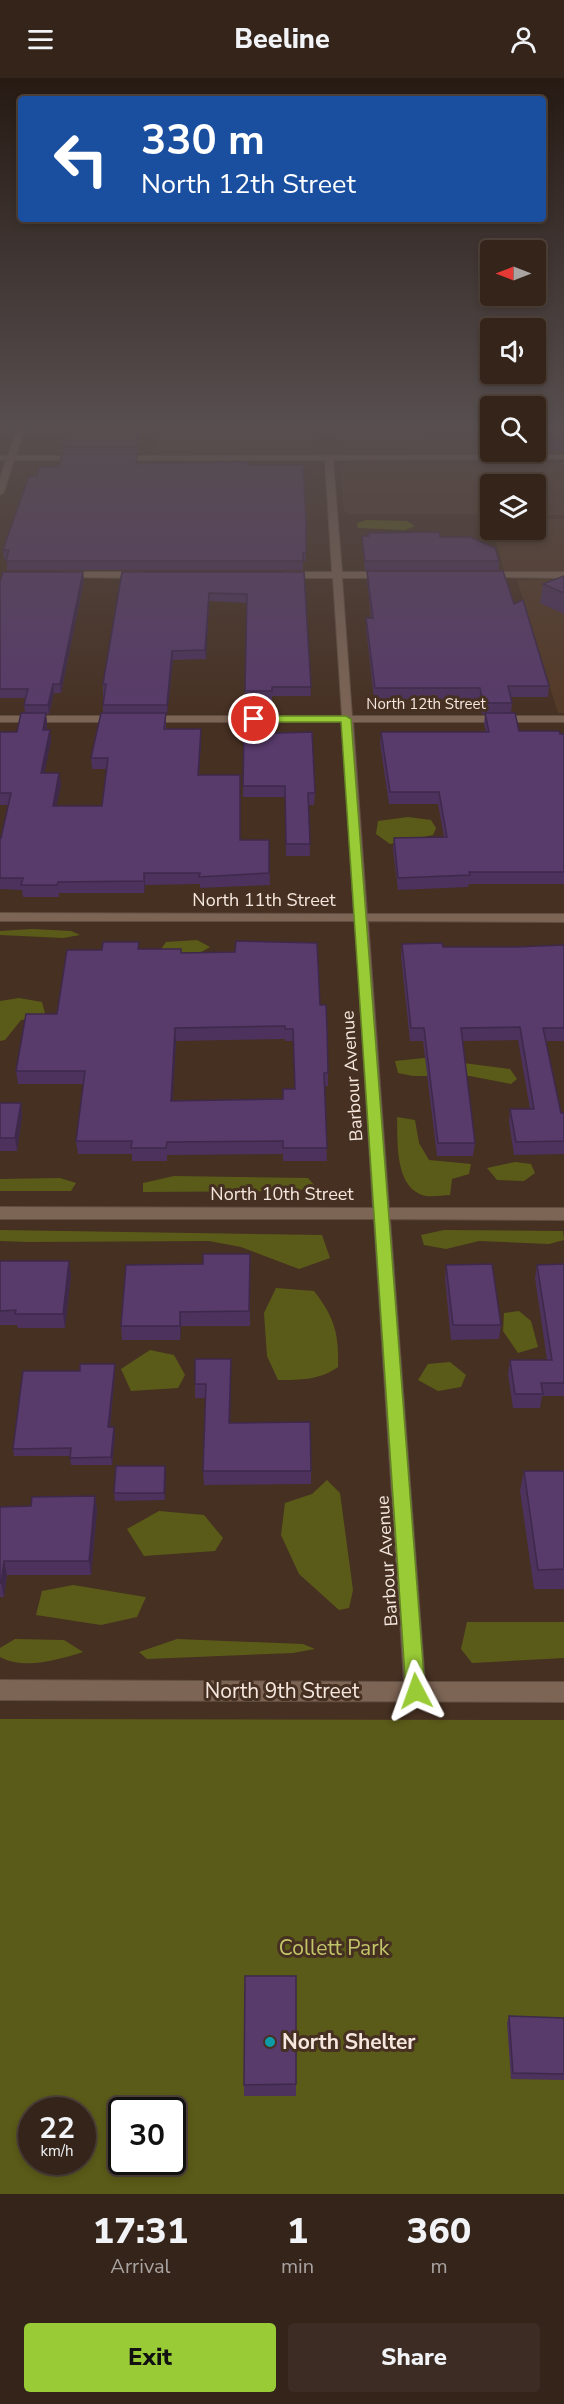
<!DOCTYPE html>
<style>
:root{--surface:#34241a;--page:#3c2c23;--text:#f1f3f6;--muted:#a9a4a2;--line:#4e4139;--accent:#99cb36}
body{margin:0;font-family:"Nunito Sans",sans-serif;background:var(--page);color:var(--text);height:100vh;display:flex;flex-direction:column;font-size:22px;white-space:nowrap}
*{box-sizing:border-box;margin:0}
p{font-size:20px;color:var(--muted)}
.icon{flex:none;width:33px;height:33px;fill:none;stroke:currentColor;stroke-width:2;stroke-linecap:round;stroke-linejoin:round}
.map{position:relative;height:2116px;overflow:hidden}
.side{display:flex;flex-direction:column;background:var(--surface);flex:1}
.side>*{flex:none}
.hud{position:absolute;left:18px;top:18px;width:528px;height:126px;border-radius:6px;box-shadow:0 3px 9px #0003,0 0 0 2px var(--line);background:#1a4fa0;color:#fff;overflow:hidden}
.needle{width:39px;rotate:270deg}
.controls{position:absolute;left:480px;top:162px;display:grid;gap:12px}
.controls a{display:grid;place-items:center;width:66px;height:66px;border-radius:6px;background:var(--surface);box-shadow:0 3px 9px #0003,0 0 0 2px var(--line);font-size:30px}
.speed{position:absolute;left:18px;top:2019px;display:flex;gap:12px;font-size:30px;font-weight:700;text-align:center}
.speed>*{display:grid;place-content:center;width:78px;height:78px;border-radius:50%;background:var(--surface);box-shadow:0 3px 9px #0003,0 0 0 2px var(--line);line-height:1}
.speed small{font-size:15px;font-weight:400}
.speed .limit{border:3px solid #111;border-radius:9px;background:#fff;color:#111}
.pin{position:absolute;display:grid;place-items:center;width:51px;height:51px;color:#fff;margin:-26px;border:3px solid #fff;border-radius:50%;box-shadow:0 2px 6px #0007}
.me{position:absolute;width:66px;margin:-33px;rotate:356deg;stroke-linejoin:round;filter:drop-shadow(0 0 4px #0008)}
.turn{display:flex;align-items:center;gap:21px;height:126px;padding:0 24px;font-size:27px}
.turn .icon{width:78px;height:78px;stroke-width:2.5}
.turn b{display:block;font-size:42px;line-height:51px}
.eta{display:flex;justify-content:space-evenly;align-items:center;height:102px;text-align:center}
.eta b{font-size:36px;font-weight:800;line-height:42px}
.button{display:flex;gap:12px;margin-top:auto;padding:12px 24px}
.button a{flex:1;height:69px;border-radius:6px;background:var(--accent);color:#111;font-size:24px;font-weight:800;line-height:69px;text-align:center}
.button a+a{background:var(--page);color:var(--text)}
header{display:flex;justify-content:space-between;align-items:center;height:78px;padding:0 24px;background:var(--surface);font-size:27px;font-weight:800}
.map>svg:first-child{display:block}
</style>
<header><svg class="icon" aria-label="menu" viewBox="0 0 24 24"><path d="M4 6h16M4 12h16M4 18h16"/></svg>Beeline<svg class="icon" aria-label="person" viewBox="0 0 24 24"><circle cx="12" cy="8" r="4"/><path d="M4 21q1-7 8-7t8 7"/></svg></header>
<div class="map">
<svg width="564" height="2116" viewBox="0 0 564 2116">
<rect width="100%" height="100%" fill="#463022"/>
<g fill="#543926">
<path d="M158 347H313L316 373 310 376H160L154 373Z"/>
<path d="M336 347H490V374H536V347H564V375H344L339 373Z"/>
<path d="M347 384H564V437H536V406H490V436H351L344 434 340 389Z"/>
<path d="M536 441H564V493H504L493 452H536Z"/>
<path d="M564 501V635H558L517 502Z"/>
</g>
<g fill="#5a5b18" fill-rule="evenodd">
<path d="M366 442 407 443 415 448 405 452 358 450 357 445Z"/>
<path d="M408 739 431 742 436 750 433 757 390 766 376 756 378 743Z"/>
<path d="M32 851 71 853 80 857 63 860 0 857V853Z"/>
<path d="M197 862 210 869 198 876 159 874 166 864Z"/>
<path d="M19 920 42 924 46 939 21 942 5 962 0 963V923Z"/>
<path d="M424 980 510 991 517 1001 511 1006 470 998H413L398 995 395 983Z"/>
<path d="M397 1039 415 1042 419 1065 429 1082 471 1086 469 1096 452 1101 450 1117C443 1117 433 1119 426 1118 394 1111 398 1063 397 1039Z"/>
<path d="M515 1084 531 1086 535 1095 524 1103 497 1102 487 1090Z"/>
<path d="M174 1098 308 1100 315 1108 296 1113 143 1114V1105Z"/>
<path d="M60 1100 76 1105 71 1113H0V1101Z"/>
<path d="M0 1152 322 1157 330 1180 299 1191 241 1169 209 1163 29 1164 0 1163Z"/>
<path d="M444 1152 563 1153 564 1162 549 1166 479 1163 446 1171 424 1167 421 1157Z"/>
<path d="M276 1210 314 1213C334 1239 339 1255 338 1289 320 1302 300 1302 278 1302L267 1278 264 1235Z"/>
<path d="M519 1233 531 1243 538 1269 518 1275 503 1253 504 1235Z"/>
<path d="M150 1272 174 1277 185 1297 178 1310 131 1313 121 1291Z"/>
<path d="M450 1284 466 1297 461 1309 438 1313 418 1302 428 1286Z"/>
<path d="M327 1402 340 1415 353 1512 349 1530 339 1532 299 1496 281 1457 285 1425 312 1416Z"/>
<path d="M159 1433 204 1437 223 1460 215 1473 144 1478 127 1451Z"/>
<path d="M73 1507 145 1519H146L137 1539 101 1547 36 1537 42 1513Z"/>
<path d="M467 1544H564V1580L472 1585 461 1571Z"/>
<path d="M15 1561 64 1562 83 1574C58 1582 24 1592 0 1579V1570Z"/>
<path d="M177 1561 303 1566 315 1571 293 1575 147 1581 139 1574Z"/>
<path d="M0 1641 564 1642V2116H0ZM32 2032H82V2084H32ZM122 2032H172V2084H122Z"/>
</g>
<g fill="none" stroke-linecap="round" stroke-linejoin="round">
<defs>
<g id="minor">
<path d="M18 347H26L16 378H81L85 380 81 382H14L4 414 0 417V401L6 382H0V378H8Z"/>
<path d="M564 377V381L333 382 342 494H387L392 497 387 500H342L352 638H564V644H353L367 836H564V844L368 843 389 1130H564V1142L390 1141 425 1604H564V1624L0 1622V1602L404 1604 374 1141H0V1129L373 1130 355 843H0V835L354 836 342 644H147L142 641 147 638H342L333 500H285L280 497 285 494H332L325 382H117L113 380 117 378Z"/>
<path d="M63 494H141L146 497 141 500 60 499V495Z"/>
<path d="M486 494H564V500L483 499V495Z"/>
<path d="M0 638H120L125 641 120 644H0Z"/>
</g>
</defs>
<use href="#minor" stroke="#604e41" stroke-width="2"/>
<use href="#minor" fill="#7d6555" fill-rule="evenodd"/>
</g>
<g fill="#4c325c" fill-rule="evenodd">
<path d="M141 347 138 376H64L63 369Z"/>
<path d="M420 347H490V359L424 362Z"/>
<path d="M536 347H564V375L559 372H536Z"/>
<path d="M137 386 247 387 306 443V483H303V492H7V481H4L3 472 37 398 56 389Z"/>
<path d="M362 458 440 459 499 483V492H365L362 466Z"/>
<path d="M367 493 514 526 549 608 548 619H511L512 625 511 635 519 653 564 656V806H469L468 809 398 812 393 771 394 760 444 759 438 726H389L380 665 381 654H486L484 646 485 636H482L479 621H374L366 550V540H371L367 502Z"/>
<path d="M122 494H304L311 618H272V622H245L247 525 209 523 206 581 173 582 167 636H166V651H201V662L199 697 240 762H269L270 807 200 810V806L145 807 144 815H59V819H23L22 812 0 811V760H1L8 727H0V654H17L25 635 24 627 26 620H0V504L84 502 61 615H54L49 636H46L47 646 46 652H50L51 663 44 695H59L61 707 56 728H102L107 691H92L91 680 103 635V606Z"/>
<path d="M564 498V536L540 525 543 506Z"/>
<path d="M244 656 315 715 314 727H309L310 778H286L285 719H243Z"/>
<path d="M139 864V871L181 875 320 927 328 995V1008H324L327 1083H283V1076L167 1077V1083H132V1076H78L76 1063 84 1006H18L16 993 102 872ZM285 961V963H293L295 1011 283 1021 172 1023 176 963Z"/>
<path d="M402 866 443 869H516L564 867V963H546L561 1035H564V1076L514 1077 509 1044 510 1031H530L518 962 462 963 475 1065 473 1078H437L423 963H410L401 878Z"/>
<path d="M0 1025H21L22 1038 17 1073H0Z"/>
<path d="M250 1176V1248H181L180 1262H122L121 1248 203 1186Z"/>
<path d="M0 1183 71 1197 65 1250H18L17 1247H0Z"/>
<path d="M564 1186V1318H542L540 1330H513L508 1296 510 1282H547L535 1200 537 1187Z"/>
<path d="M446 1187 501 1247 499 1261 451 1262 445 1201Z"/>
<path d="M115 1286V1294L110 1349H114L115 1357 112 1387H71L70 1378H14L13 1371 80 1293Z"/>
<path d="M231 1295 230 1345 311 1393V1406L204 1407 203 1393 206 1320H195V1306Z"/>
<path d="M165 1388V1422L115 1423 114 1415Z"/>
<path d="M524 1393H564V1511H534L520 1413Z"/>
<path d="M95 1418 97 1432 91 1497H7L4 1519H0V1429L31 1428Z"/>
<path d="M296 1898V2018H244V2007Z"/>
<path d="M509 1938 564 1940V2002L511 2001 507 1945Z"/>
</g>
<g fill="#3e294b">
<path d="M140 347H141L138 376V369Z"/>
<path d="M83 494 84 502 61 615 60 606Z"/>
<path d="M209 515V523L206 581 205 572Z"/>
<path d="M172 573 173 582 167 636V627Z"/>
<path d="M53 606 54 615 49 636 48 627Z"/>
<path d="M46 635 47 646 44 663 43 652Z"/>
<path d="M201 651V662L198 708V697Z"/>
<path d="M50 652 51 663 42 707 41 695Z"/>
<path d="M59 695 61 707 54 739 53 728Z"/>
<path d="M144 795 145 807 144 815Z"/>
<path d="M175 950 176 963 172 1036 171 1023Z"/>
<path d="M21 1025 22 1038 17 1073 15 1060Z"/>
<path d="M69 1183 71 1197 65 1250 63 1236Z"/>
<path d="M180 1234 181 1248 180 1262Z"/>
<path d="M231 1281V1295L230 1358 229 1345Z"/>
<path d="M115 1286V1294L109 1357 108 1349Z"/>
<path d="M114 1349 115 1357 112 1387 111 1379Z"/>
<path d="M165 1388 166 1395 165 1422 164 1415Z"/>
<path d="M95 1418 97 1432 91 1497 89 1483Z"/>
<path d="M4 1483 7 1497 4 1519 1 1505Z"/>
</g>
<g fill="#583a6b" stroke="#3e294b" stroke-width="1.5" fill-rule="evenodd">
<path d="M67 347H140L138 369H63Z"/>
<path d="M423 347H490V349L424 352Z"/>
<path d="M536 347H564V364L560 362H536Z"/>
<path d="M62 376H137L136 386 248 384 247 387H303L306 443V475H303V483H6L9 472H3L29 398H37L39 389H56L60 386Z"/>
<path d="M439 454 440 459H470L495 470 499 483H365L362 458H369L368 455Z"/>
<path d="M367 493H503L514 526 523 522 549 608H508L512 625H483L480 610H375L366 540H373Z"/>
<path d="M3 494H83L60 606H53L48 627H24L28 611H0V504Z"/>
<path d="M122 494H304L311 609H272V613H245L247 516 209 515 205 572 172 573 167 627H103L106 606H103Z"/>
<path d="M564 498V515L543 506Z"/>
<path d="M21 635H46L43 652H50L41 695H59L53 728H102L108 680H91L101 635H166L164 651H201L198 697H240V762H269V795L199 799 200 795H144V803L58 804 57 807H21L23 800H0V760H1L11 715H0V654H17Z"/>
<path d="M485 635H515L519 653H559L560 656H564V794H469L470 797 398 800 394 760 447 759 439 714H390L381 654H489Z"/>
<path d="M312 654 315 715H308L310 766H286L285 708H243L244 656Z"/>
<path d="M236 863 317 865 320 927H326L327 951 328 995H324L327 1070H283V1063L167 1064 166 1070H131L132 1063H76L85 993H16L26 936H57L67 872H102L103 864H139L138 871H181V875L235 874ZM285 948V951H293L295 1011H283V1021L171 1023 175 950Z"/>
<path d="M442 865 443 869H516L564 867V950H543L561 1035H564V1063L516 1064 510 1031H534L520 949 461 950 475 1065H438L424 950H411L402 866Z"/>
<path d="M0 1025H21L15 1060H0Z"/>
<path d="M203 1176H250L249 1233 180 1234V1248H121L126 1187 203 1186Z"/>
<path d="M0 1183H69L63 1236H15L16 1232 0 1233Z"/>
<path d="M492 1186 501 1247H453L446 1187Z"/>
<path d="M564 1186V1305H541L543 1316H515L510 1282H552L537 1187Z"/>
<path d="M195 1281H231L229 1345 310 1344 311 1393H203L206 1306H195Z"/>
<path d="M80 1286H115L108 1349H114L111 1379 70 1380 71 1370 13 1371 23 1293H80Z"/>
<path d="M116 1388H165L164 1415H114Z"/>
<path d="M524 1393H564V1491L538 1492Z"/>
<path d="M95 1418 89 1483H4L1 1505H0V1429L31 1428 32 1419Z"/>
<path d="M245 1898H296V2006L244 2007Z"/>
<path d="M509 1938 564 1940V1996L513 1995Z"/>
</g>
<linearGradient id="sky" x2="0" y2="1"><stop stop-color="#261a13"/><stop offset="0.54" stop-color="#574e4f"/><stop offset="1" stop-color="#574e4f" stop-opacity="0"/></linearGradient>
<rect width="564" height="643" fill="url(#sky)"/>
<path fill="#99cb36" stroke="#638423" stroke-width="1.5" d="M346 638 351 641 425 1613 422 1619 416 1622 409 1619 406 1613 341 644H254L249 641 254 638Z"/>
<circle fill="#0f9aa8" stroke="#463022" stroke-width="2" cx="270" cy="1964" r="6"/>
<g text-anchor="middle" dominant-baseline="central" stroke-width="6" stroke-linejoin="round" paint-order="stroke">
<g font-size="15" fill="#f5e7de" stroke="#463022">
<text x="426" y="626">North 12th Street</text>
</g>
<g font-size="18" fill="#f5e7de" stroke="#463022">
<text x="264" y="822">North 11th Street</text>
<text transform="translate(352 998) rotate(-94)">Barbour Avenue</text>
<text x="282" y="1116">North 10th Street</text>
<text transform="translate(387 1483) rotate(-94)">Barbour Avenue</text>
</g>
<g font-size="21" fill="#f5e7de" stroke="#463022">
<text x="282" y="1613">North 9th Street</text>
</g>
<g font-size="21" fill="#c3c668" stroke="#463022">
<text x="334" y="1870">Collett Park</text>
</g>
<g font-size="21" font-weight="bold" fill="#f5e7de" stroke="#463022" text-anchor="start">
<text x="282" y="1964">North Shelter</text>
</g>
</g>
</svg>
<div class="controls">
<a><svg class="needle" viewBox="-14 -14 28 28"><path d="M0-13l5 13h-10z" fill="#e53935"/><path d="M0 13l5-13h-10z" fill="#a9a4a2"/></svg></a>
<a><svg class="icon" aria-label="sound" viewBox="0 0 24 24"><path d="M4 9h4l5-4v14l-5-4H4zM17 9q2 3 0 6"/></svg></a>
<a><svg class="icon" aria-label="search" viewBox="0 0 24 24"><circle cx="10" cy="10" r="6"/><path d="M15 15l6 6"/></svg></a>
<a><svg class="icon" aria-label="layers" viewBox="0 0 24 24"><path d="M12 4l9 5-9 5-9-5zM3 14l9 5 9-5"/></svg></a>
</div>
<div class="speed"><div>22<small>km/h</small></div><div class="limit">30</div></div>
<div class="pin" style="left:254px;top:641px;background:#d93025"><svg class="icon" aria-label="arrive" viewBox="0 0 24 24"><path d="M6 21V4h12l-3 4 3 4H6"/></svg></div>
<svg class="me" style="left:416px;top:1613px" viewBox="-20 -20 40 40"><path d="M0-17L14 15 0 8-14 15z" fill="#99cb36" stroke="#fff" stroke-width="4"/></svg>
<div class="hud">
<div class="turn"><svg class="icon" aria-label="left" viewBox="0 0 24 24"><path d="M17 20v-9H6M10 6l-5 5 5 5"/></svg><div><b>330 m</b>North 12th Street</div></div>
</div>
</div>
<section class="side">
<div class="eta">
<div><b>17:31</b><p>Arrival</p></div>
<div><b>1</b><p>min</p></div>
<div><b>360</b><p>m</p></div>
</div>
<div class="button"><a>Exit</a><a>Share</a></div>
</section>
